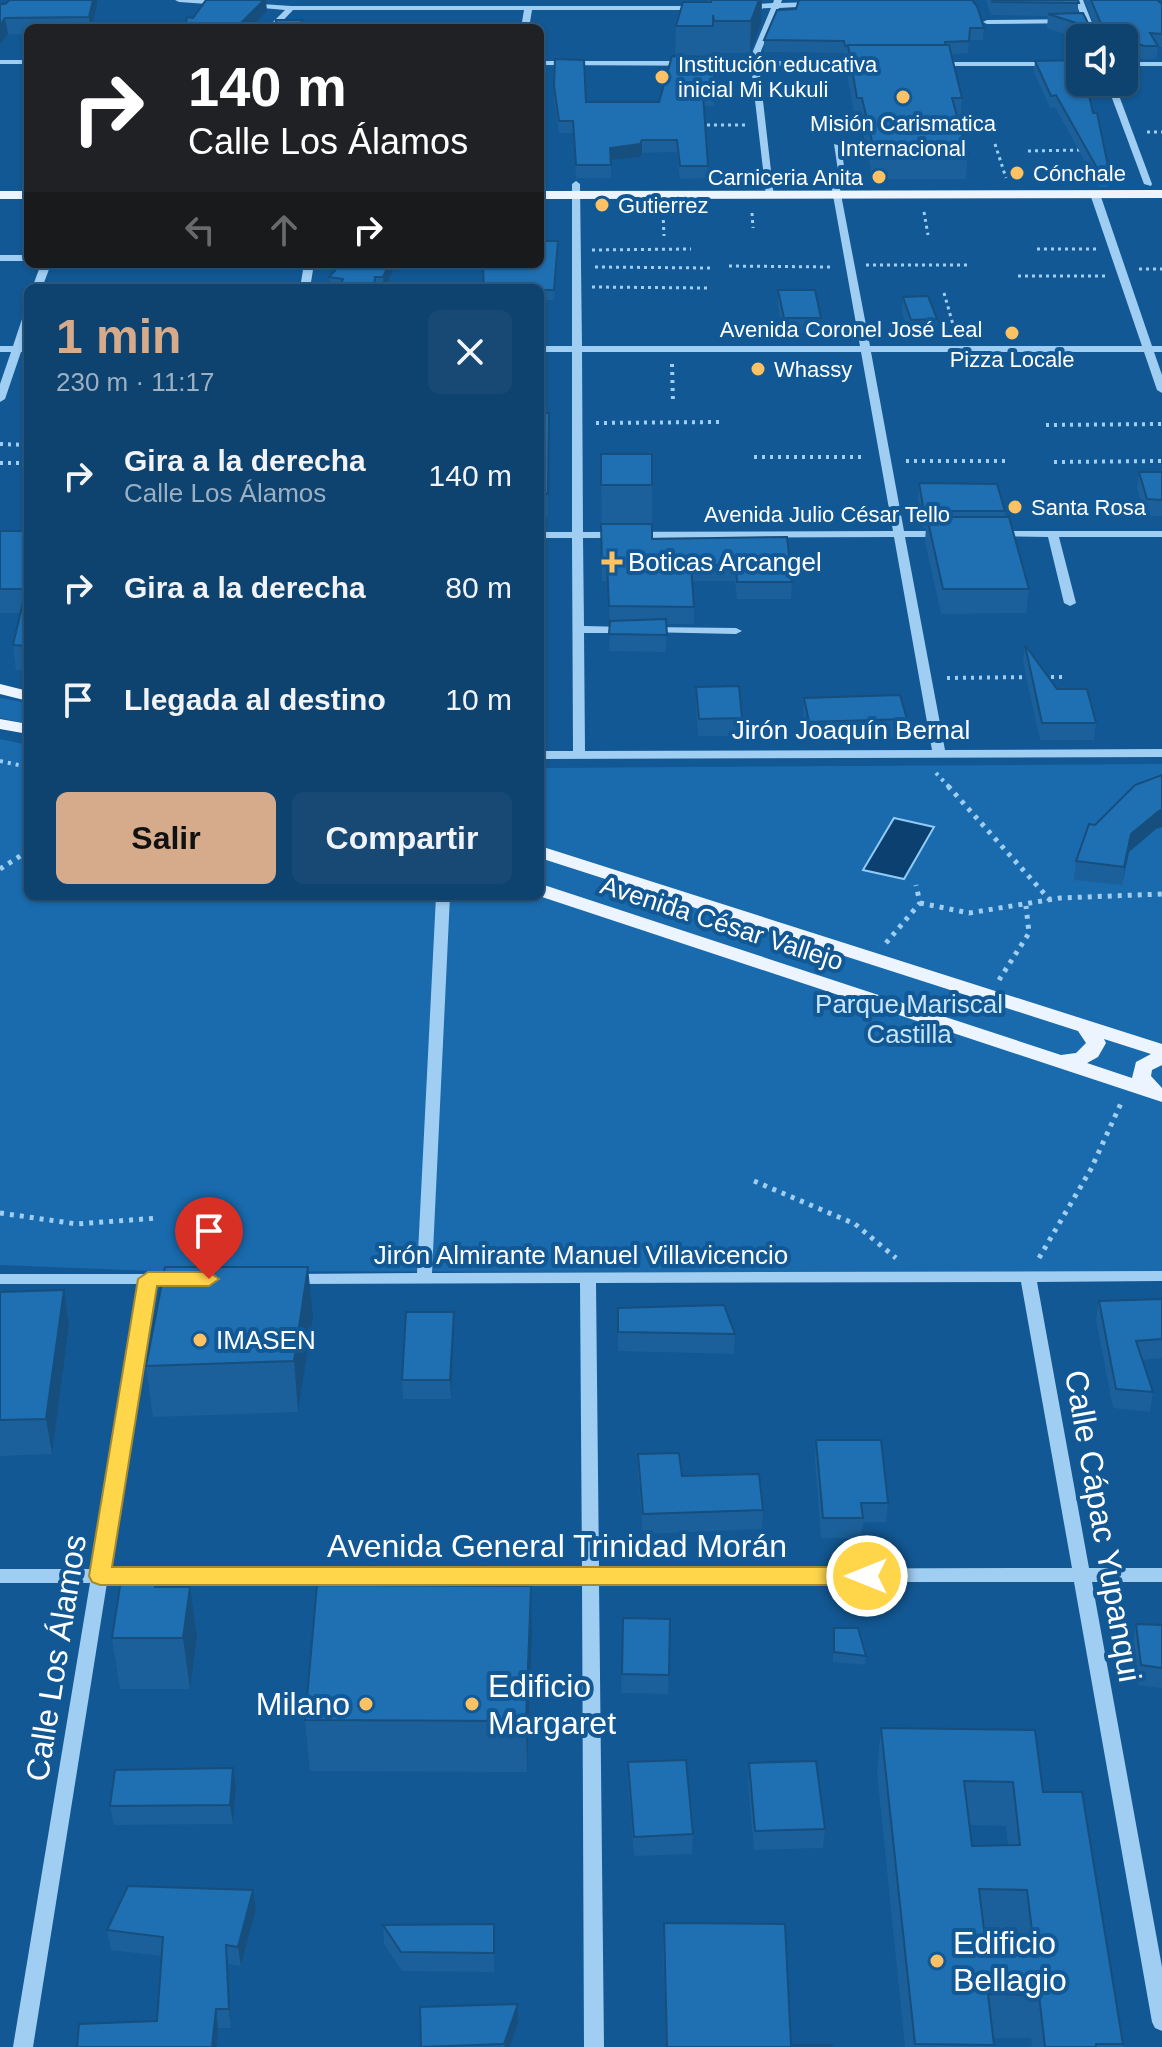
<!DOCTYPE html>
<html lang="es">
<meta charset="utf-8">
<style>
:root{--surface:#0e426f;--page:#174974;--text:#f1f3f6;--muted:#9bb0c3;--line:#2e5b82;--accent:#d6ab8b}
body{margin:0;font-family:Arial,sans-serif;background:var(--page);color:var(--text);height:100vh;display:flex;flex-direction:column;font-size:30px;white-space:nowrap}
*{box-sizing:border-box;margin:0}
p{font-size:26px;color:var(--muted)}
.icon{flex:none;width:44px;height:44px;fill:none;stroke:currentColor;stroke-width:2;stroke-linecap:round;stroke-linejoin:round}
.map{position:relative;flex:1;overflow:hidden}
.details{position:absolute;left:24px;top:284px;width:520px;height:616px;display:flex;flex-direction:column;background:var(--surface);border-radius:12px;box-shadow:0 2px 6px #0004,0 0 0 2px var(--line)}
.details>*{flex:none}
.guide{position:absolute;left:24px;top:24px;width:520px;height:244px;border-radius:12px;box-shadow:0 2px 6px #0004,0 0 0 2px var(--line);background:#202124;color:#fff;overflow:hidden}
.buttons{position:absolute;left:1066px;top:24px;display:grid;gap:16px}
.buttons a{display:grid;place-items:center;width:72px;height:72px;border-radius:12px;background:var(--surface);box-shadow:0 2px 6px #0004,0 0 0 2px var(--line);font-size:40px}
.pin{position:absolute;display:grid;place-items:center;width:68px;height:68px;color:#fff;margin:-82px -34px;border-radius:50% 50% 50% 0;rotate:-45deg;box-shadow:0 0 8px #0007}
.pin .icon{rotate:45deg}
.me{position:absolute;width:88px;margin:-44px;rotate:270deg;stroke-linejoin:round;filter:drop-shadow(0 0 6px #0008)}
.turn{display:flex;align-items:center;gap:28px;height:168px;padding:0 32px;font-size:36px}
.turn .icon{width:104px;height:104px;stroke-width:2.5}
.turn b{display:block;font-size:56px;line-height:68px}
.lanes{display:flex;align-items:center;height:76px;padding:0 32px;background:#0003;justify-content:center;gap:40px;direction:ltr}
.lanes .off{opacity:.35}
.round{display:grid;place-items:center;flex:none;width:84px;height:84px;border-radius:12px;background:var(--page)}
.headline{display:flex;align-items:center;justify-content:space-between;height:136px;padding:0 32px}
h1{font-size:48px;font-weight:700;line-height:60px;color:var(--accent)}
.cta{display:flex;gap:16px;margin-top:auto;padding:16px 32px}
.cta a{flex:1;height:92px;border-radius:12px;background:var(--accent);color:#111;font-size:32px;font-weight:700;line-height:92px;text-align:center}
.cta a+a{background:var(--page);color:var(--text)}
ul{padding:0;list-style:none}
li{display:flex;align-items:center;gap:24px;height:112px;padding:0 32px}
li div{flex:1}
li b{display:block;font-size:30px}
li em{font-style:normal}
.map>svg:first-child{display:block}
</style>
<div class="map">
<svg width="1162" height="2047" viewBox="0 0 1162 2047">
<rect width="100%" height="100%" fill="#125894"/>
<g fill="#196bae">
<path d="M0 698 28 703V724L0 718Z"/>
<path d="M0 739 28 745V896H540V768L1162 764V1273L154 1271 0 1265Z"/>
</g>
<path fill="#0b4070" stroke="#92caf6" stroke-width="2" d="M894 818 934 827 904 879 863 870Z"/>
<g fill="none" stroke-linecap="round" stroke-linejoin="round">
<g stroke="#a0cef3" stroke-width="3" stroke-dasharray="3 4" stroke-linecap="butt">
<path d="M700 125H746"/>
<path d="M1147 132H1162"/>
<path d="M995 144 1006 178"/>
<path d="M1028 151 1083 150"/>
<path d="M924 212 928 235"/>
<path d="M663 213 664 236"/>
<path d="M752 213 753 228"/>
<path d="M1037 249H1096"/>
<path d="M592 250 691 249"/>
<path d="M866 265H969"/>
<path d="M391 266H410"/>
<path d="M729 266 832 267"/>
<path d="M595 267 710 268"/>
<path d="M63 268H170"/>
<path d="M1139 269H1162"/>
<path d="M1018 276H1105"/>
<path d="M592 287 707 288"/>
<path d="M944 293 956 335"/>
</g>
<g stroke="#a0cef3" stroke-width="4" stroke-dasharray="3 5" stroke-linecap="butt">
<path d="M672 364 673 403"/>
<path d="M596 423 719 422"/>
<path d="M1046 425 1162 424"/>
<path d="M0 444 28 445"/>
<path d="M754 457H865"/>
<path d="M906 461H1009"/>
<path d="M1054 462 1162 461"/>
<path d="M0 463H28"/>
<path d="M1043 677H1066"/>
<path d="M947 678 1033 677"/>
<path d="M0 761 28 767"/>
<path d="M936 773 950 788"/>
</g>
<g stroke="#a0cef3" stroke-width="5" stroke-dasharray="4 6" stroke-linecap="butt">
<path d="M948 786 1050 900"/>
<path d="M0 869 28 851"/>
<path d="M920 903 969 913 1060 898 1162 894"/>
<path d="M886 943 920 903 916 885"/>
<path d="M999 980 1029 933 1026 906"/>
<path d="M754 1181 855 1224 896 1258"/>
<path d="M0 1213 77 1224 158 1218"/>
<path d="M1039 1258 1091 1169 1122 1101"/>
</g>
<g fill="#a0cef3" fill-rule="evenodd">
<path d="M175 0H213L226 3 222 5 179 2Z"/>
<path d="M774 0H782L781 3 814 2 818 4 814 6 779 8 761 51 760 61 864 62 868 64 864 66H759L774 197 766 195 751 66 540 65V61H751L753 51 771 8 743 9 739 7 743 5 773 3Z"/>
<path d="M1075 0H1083L1098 38H1090L1084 23 987 24 983 22 987 20 1082 19Z"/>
<path d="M248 3 291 6H698L702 8 698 10H532L529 28H521L524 10H293L276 28H267L285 10 251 7 247 5Z"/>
<rect x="0" y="60" width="28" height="4"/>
<rect x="933" y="62" width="147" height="4"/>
<rect x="1124" y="62" width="38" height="4"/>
<path d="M1106 82H1114L1152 184 1151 186 1144 184Z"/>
<path d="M834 144 841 146 847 186 840 184Z"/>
<path d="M835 181 839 184 870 346H1142L1090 194 1095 191 1100 194 1152 346H1162V352H1154L1162 375V393L1157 390 1144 352H871L904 531H942L948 534 942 537H905L945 750 1162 749V757L540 759V751H573L572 538H540V532H572V352H540V346H572V184L576 181 580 184 582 346H860L831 184ZM582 352H861L893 531 583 532ZM894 537 932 750 585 751 584 633H627L633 630 627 627 584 626 583 538Z"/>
<rect x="0" y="255" width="28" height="6"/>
<path d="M41 264H51L42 288H32Z"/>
<path d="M304 264H314L310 288H300Z"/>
<path d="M28 313V331L23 346H28V352H21L5 399 0 402V384L11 352H0V346H13L23 316Z"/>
<path d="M998 531H1162V537H1059L1076 603 1070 606 1064 603 1048 537 994 536 992 534Z"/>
<path d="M648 627 736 628 742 631 736 634 644 632 642 630Z"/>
<path d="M436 896H450L432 1273 1162 1271V1281L1037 1282 1089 1568H1162V1582H1092L1162 1967V2031L1155 2028 1152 2022 1074 1582H599L604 2047H584L582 1582 107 1583 33 2047H13L90 1583H0V1569H92L139 1284H0V1274H180L185 1275 188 1279 185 1283 155 1284 109 1569H582L580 1283 292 1284 287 1283 284 1279 287 1275 292 1274 417 1273ZM1021 1282 1072 1568 599 1569 596 1283Z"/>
</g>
<g fill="#ecf5ff" fill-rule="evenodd">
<path d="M1162 190V198L540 199V191Z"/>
<rect x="0" y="191" width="28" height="8"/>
<path d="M0 684 28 691V701L0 694Z"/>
<path d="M0 719 28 724V734L0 729Z"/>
<path d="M540 846 1162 1044V1065L1152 1070 1151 1076 1162 1088V1102L539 896 540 884 547 886 1061 1055 1076 1053 1086 1043 1078 1031 540 858ZM1104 1039 1151 1054 1136 1062 1132 1078 1087 1063 1098 1057 1106 1043Z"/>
</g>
</g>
<g fill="#1b609a" fill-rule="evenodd">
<path d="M708 0H762L761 23 750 53H713L712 52 714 106H704L708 178 680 179 677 152 642 153 640 157 611 160V178H576L573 133H559L554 99 555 59 586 102H659L675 56 676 26 708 2Z"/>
<path d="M986 0H1078V13L1090 27H1095L1084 0H1157L1162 4V47H1158L1156 59H1142L1124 53V38L1080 39 1047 28 1048 16 991 15Z"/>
<path d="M0 4H97L92 28H28V34H8Z"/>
<path d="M984 28 983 40H969L968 53 951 54 962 98 960 123H959L968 154 966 179H873L861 123H856L846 69 847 58H844V53L764 52V40Z"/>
<path d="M1035 61 1093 113 1110 175 1108 187H1099L1055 107 1050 108 1034 72Z"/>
<path d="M558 251 554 300H540V288L497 268Z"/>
<path d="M396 264 385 288H330L329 277Z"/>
<path d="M778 290 821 318 820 333 783 334 778 306Z"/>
<path d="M903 297 937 319 936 335 910 336 902 312Z"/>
<path d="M540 413H549L548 517H545V529L542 621H540Z"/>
<path d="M601 454 652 485V539L792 582 791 599H737L735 581H692L694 607V624H666V652L609 651 610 623 607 581H602Z"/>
<path d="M1139 472H1162V516H1145L1137 488Z"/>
<path d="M919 483 1005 511 1004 517 1029 589 1026 613 941 614 925 541 926 528H923L918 499Z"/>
<path d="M0 531H28V670H16L13 645 21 613H0Z"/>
<path d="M1025 645 1057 689 1096 723 1094 740H1040L1023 662Z"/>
<path d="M696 687 742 718 741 736H698L696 704Z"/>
<path d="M804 698 907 719 905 737 808 740 803 715Z"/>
<path d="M1095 825 1156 829 1129 852 1122 885 1074 880 1076 861Z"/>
<path d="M64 1290 69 1325 52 1454 0 1456V1457V1292Z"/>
<path d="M1162 1299V1358L1142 1360 1153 1392 1150 1412 1113 1408 1096 1320 1099 1301Z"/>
<path d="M618 1308 735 1334 734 1354 618 1351Z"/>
<path d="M313 1318 298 1412 153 1417 146 1366Z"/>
<path d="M454 1331 451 1399H403L402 1380Z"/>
<path d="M816 1440 888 1503 886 1522H863L861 1538H821L815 1459Z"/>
<path d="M638 1454 682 1476 763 1510 762 1529 643 1534 638 1474Z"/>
<path d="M156 1581 157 1587 197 1638 190 1689H120L112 1638Z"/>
<path d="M531 1586 532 1637 527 1772 310 1771 305 1720Z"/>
<path d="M623 1618 670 1619 668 1694 621 1693Z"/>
<path d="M1136 1624 1162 1625V1688L1138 1685 1133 1643Z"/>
<path d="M834 1628 866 1656 865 1665 833 1662Z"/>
<path d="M881 1728 1043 1792 1123 2044 1122 2047H1032L1031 2038H993L994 2047H905L877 1772ZM969 1825 1006 1826 1008 1845 972 1846ZM984 1932 1020 1933 1021 1947 986 1946Z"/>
<path d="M628 1762 693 1834 692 1854 634 1856 628 1782Z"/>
<path d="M749 1763 825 1829 823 1848 754 1850 748 1783Z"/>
<path d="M236 1787 233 1824 114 1825 110 1806Z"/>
<path d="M253 1890 256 1909 241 1966 228 1964 231 2028H218L217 2047H77L157 2021 162 1956 111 1950 107 1930Z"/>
<path d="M664 1923 791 2045 832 2047H666L663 1951Z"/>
<path d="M494 1924V1972L402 1971 384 1944 383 1925Z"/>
<path d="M518 2004V2023L510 2047H421Z"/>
</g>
<g fill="#164e7d">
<path d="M93 0H97V4L92 28H90L89 17Z"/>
<path d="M264 0H266L267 11 250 28H236Z"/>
<path d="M759 0H762L761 23 750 53 751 21Z"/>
<path d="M5 18 8 34 0 44V25Z"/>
<path d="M642 140V153L640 157 610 160V148Z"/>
<path d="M389 264H396L385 288H384L383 277Z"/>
<path d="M545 494V517L542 621 540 508Z"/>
<path d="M1162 810V827L1156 829 1129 852 1122 885 1131 834 1159 811Z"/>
<path d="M308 1267 313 1318 298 1412 294 1361Z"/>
<path d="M64 1290 69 1325 52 1454 46 1419Z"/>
<path d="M454 1312V1331L451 1399 450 1380Z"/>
<path d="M531 1586 532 1637 527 1772 526 1721Z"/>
<path d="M190 1587 197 1638 190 1689 183 1638Z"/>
<path d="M233 1768 236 1787 233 1824 230 1805Z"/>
<path d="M253 1890 256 1909 241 1966 238 1947Z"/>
<path d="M226 1945 228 1964 231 2028 229 2009Z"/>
<path d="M518 2004V2023L510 2047H504Z"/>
<path d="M216 2009 218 2028 217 2047H212Z"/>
</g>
<g fill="#1f70b3" stroke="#164e7d" stroke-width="2" fill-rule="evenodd">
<path d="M10 0H93L89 17 5 18 0 25V4H5Z"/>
<path d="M206 0H264L236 28H185L187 17 193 18Z"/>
<path d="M711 0H759L751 21H714L713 15V26H676L683 2H711Z"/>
<path d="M799 0H972L977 6 984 28H970L969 41 945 42V45H848V46H845L844 41 764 40 777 10 796 9Z"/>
<path d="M992 0H1078L1079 3 992 2Z"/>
<path d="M1091 0H1157L1162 4V34L1150 33 1158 46H1144L1124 39V38L1048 14 1083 13 1090 27 1102 26Z"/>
<path d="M276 20H302L300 28H275Z"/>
<path d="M848 45H949L962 98H952L968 154H875L862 98H857Z"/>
<path d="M672 56 713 57 715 94H703L708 166H680L677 140H642L640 144 610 148 611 165H576L573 121H559L554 86 555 59 584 60 586 102H659Z"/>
<path d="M1080 60V82H1086L1093 113H1097L1110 175H1101L1056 95 1051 96 1035 61Z"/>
<path d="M540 241H558L554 290H540V288H484L483 268H497L498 264H540Z"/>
<path d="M341 264H389L383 277H375L374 288H339L343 279 329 277Z"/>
<path d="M778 290H815L821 318H784Z"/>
<path d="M928 296 937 319 911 320 903 297Z"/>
<path d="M540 413H549L548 494H545V506L540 508Z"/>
<rect x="601" y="454" width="51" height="31"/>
<path d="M1139 472H1162V500L1147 499Z"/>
<path d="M919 483 997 484 1005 511H924Z"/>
<path d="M540 517 544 518 542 598H540Z"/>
<path d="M927 517H1009L1029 589H943Z"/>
<path d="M601 524H652V539L787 537 792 582H737L736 565H691L694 607 609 606 607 565H602Z"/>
<path d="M0 531H28V646L13 645 26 589H0Z"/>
<path d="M666 619 667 635 609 634 610 621Z"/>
<path d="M1025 645 1057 689H1087L1096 723H1042Z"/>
<path d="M739 686 742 718 699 719 696 687Z"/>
<path d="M900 695 907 719 809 722 804 698Z"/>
<path d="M1162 775V810L1159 811 1131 834 1124 867 1076 861 1089 824 1095 825 1135 785Z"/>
<path d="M165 1267H308L294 1361 146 1366Z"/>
<path d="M64 1290 46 1419 0 1420V1292Z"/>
<path d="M1162 1299V1339L1136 1341 1153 1392 1116 1389 1099 1301Z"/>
<path d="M724 1305 735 1334 618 1332V1308Z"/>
<path d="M406 1312H454L450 1380H402Z"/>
<path d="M816 1440H881L888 1503H861L863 1518H823Z"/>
<path d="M679 1453 682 1476 759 1474 763 1510 643 1514 638 1454Z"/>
<path d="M121 1580 156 1581 155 1587H190L183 1638H112Z"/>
<path d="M317 1585 531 1586 526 1721 305 1720Z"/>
<path d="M623 1618 670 1619 669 1675 622 1674Z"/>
<path d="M1136 1624 1162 1625V1668L1141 1665Z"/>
<path d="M834 1628H858L866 1656 834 1652Z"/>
<path d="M881 1728 1035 1730 1043 1792H1082L1123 2044H1096V2047H1045L1039 1995 988 1994 994 2045 915 2044ZM964 1781 1013 1782 1020 1845 972 1846ZM979 1889 1027 1890 1034 1947 986 1946Z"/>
<path d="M686 1760 693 1834 634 1837 628 1762Z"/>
<path d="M816 1761 825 1829 755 1831 749 1763Z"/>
<path d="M233 1768 230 1805 110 1806 115 1770Z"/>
<path d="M128 1886 253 1890 238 1947 226 1945 229 2009H216L212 2047H77L79 2024 157 2021 163 1937 107 1930Z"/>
<path d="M664 1923 785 1924 791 2045H831L832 2047H667Z"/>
<path d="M494 1924V1953L401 1952 383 1925Z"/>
<path d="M518 2004 504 2044 421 2047 420 2007Z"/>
</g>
<path fill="#ffd54a" stroke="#a68a30" stroke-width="2" d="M148 1272H209L219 1279 209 1286H157L112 1567H867L875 1570 878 1576 875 1582 867 1585H100L92 1582 89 1576 138 1279Z"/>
<g fill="#ffc262" stroke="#125894" stroke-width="3">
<circle cx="662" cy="77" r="8"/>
<circle cx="903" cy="97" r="8"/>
<circle cx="1017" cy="173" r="8"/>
<circle cx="879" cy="177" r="8"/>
<circle cx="602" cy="205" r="8"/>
<circle cx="1012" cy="333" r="8"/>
<circle cx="758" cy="369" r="8"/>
<circle cx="1015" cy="507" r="8"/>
<path d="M608 550h8v8h8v8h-8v8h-8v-8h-8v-8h8z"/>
<circle cx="200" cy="1340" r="8"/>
<circle cx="366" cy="1704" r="8"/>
<circle cx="472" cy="1704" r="8"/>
<circle cx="937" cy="1961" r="8"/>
</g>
<g text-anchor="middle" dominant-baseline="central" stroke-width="8" stroke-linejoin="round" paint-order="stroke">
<g font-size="22" fill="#fff" stroke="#125894" text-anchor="start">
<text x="678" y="64">Institución educativa<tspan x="678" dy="25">inicial Mi Kukuli</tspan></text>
<text x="903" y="123" text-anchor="middle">Misión Carismatica<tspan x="903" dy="25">Internacional</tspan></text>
<text x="1033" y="173">Cónchale</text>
<text x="863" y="177" text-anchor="end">Carniceria Anita</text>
<text x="618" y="205">Gutierrez</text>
<text x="1012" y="359" text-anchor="middle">Pizza Locale</text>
<text x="774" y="369">Whassy</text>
<text x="1031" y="507">Santa Rosa</text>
</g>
<g font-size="22" fill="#fff" stroke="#125894">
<text x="851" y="329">Avenida Coronel José Leal</text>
<text x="827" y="514">Avenida Julio César Tello</text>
</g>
<g font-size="26" fill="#fff" stroke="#125894" text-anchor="start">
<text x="628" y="562">Boticas Arcangel</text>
<text x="216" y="1340">IMASEN</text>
</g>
<g font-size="26" fill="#fff" stroke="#125894">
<text x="851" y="730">Jirón Joaquín Bernal</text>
<text transform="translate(722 923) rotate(18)">Avenida César Vallejo</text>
<text x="581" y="1255">Jirón Almirante Manuel Villavicencio</text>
</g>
<g font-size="26" fill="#c7e5fd" stroke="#125894">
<text x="909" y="1004">Parque Mariscal<tspan x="909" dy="30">Castilla</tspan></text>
</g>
<g font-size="32" fill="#fff" stroke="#125894">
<text transform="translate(1103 1526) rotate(80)">Calle Cápac Yupanqui</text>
<text x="557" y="1546">Avenida General Trinidad Morán</text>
<text transform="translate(56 1658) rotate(-81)">Calle Los Álamos</text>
</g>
<g font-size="32" fill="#fff" stroke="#125894" text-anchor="start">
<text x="488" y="1686">Edificio<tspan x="488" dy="37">Margaret</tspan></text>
<text x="350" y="1704" text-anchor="end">Milano</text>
<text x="953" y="1943">Edificio<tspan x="953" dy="37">Bellagio</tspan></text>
</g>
</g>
</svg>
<div class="buttons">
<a><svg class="icon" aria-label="sound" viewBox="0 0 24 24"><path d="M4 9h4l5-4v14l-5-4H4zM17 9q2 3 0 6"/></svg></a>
</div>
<div class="pin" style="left:209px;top:1279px;background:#d93025"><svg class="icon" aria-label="arrive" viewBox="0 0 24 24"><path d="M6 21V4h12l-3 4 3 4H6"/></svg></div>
<svg class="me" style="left:867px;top:1576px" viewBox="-20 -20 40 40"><circle r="17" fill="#ffd54a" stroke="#fff" stroke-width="3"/><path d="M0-11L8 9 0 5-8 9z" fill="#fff"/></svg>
<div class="guide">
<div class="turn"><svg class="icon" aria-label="right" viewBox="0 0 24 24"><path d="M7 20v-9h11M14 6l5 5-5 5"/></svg><div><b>140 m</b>Calle Los Álamos</div></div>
<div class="lanes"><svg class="icon off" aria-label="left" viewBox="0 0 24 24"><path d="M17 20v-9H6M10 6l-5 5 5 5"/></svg><svg class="icon off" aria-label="ahead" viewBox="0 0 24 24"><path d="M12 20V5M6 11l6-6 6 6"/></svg><svg class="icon" aria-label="right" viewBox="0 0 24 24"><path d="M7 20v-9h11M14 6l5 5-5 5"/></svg></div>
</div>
<section class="details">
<div class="headline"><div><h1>1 min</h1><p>230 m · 11:17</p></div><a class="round"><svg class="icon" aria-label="close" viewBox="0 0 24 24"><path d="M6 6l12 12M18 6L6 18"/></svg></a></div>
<ul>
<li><svg class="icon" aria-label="right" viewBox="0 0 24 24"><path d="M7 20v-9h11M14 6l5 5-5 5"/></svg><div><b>Gira a la derecha</b><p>Calle Los Álamos</p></div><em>140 m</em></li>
<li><svg class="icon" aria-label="right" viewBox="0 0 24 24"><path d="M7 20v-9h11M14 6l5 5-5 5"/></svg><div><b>Gira a la derecha</b></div><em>80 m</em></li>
<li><svg class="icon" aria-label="arrive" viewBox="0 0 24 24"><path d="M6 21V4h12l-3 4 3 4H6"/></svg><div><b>Llegada al destino</b></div><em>10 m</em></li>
</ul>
<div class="cta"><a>Salir</a><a>Compartir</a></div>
</section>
</div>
